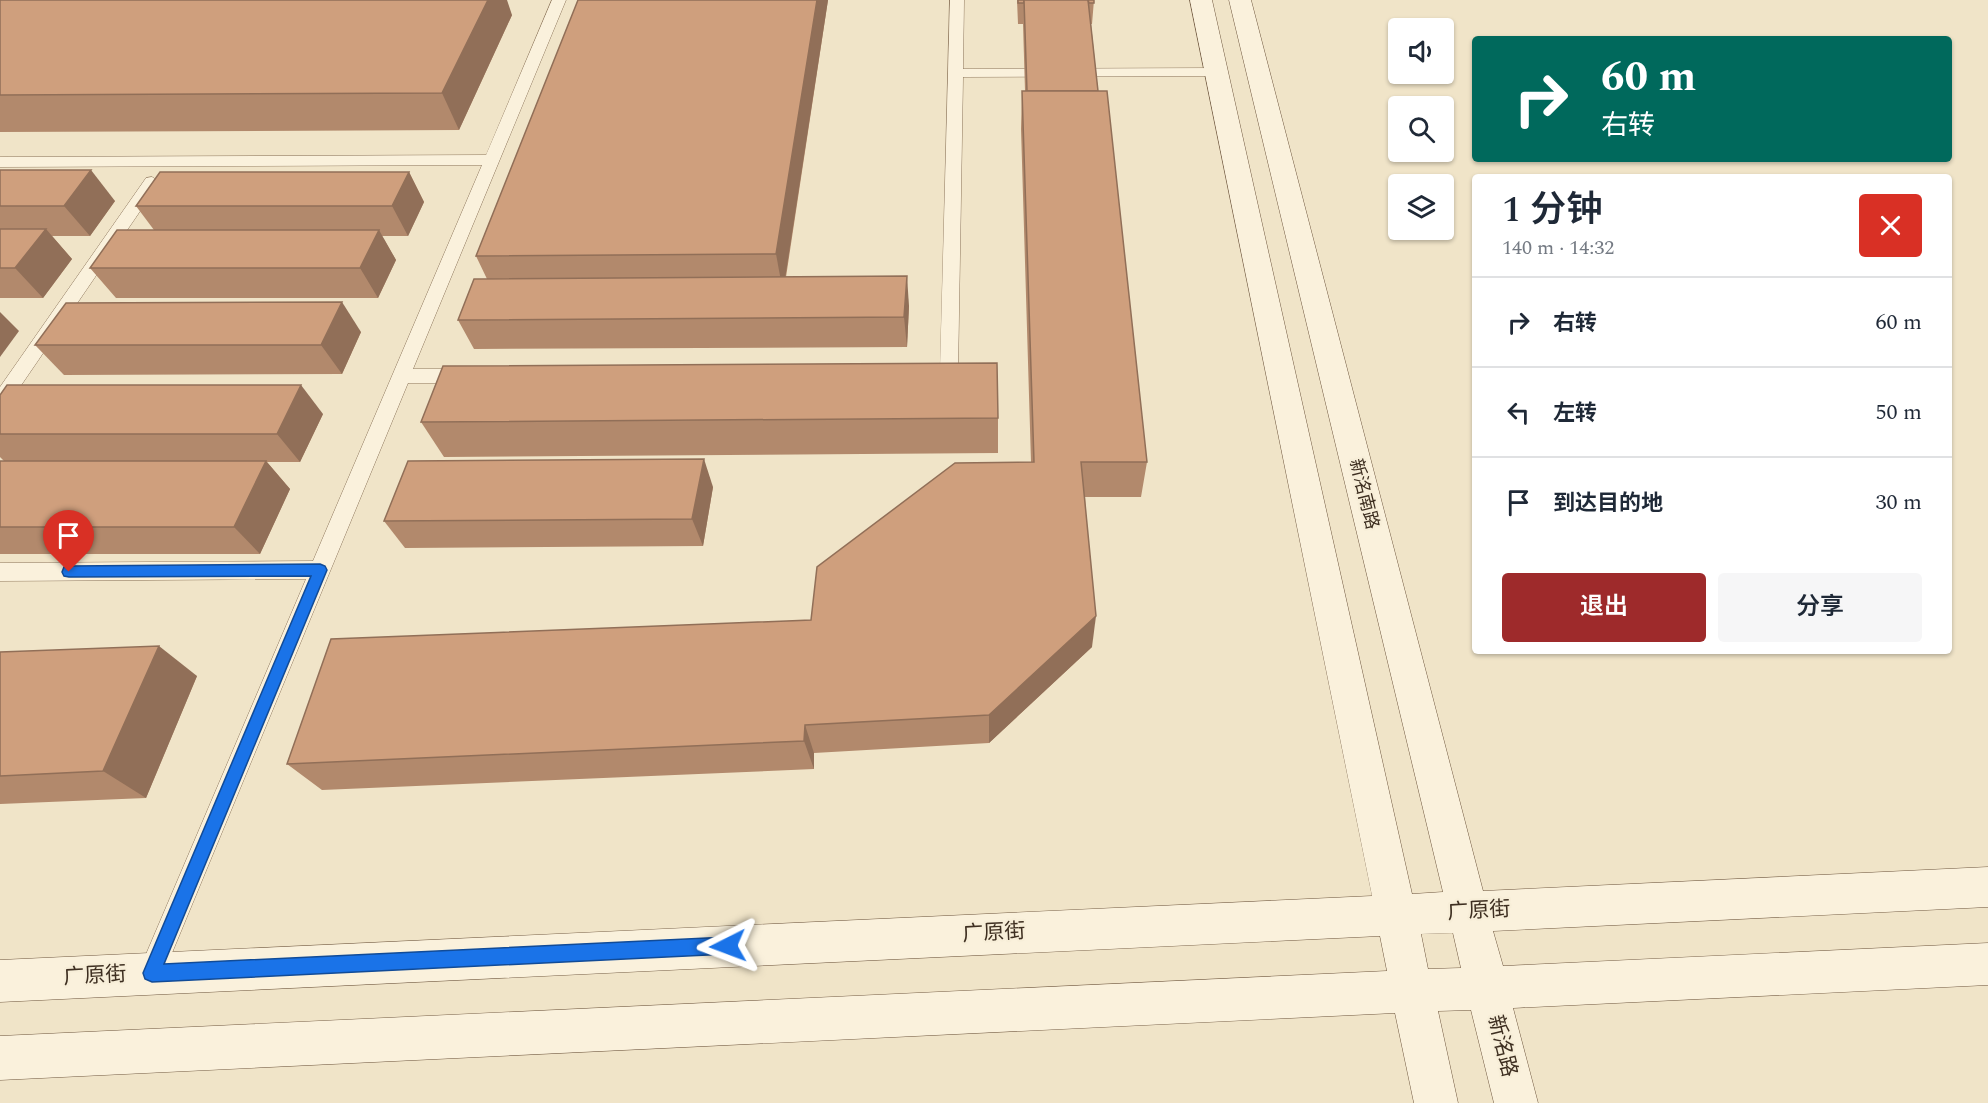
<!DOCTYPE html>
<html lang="zh">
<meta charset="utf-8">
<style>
:root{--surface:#fff;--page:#f6f6f7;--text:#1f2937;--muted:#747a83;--line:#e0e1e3;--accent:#9e2a2b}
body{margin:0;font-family:Spectral,"Noto Sans SC",serif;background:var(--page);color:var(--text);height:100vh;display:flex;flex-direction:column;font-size:22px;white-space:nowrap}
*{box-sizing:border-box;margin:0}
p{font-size:20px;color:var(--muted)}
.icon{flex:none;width:33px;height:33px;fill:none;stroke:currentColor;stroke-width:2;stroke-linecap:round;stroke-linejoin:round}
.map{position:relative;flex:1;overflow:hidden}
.sheet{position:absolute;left:1472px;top:174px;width:480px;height:480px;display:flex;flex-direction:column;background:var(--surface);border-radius:6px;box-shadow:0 2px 4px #0004}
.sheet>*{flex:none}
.hud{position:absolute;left:1472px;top:36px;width:480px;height:126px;border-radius:6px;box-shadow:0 2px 4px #0004;background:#00695c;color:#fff;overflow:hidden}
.tools{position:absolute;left:1388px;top:18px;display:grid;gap:12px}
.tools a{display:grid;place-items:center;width:66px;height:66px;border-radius:6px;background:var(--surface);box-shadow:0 2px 4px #0004;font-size:30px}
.pin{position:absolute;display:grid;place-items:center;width:51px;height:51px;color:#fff;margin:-62px -26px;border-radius:50% 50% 50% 0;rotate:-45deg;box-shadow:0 0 6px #0007}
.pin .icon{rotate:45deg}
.me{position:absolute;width:66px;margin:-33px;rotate:267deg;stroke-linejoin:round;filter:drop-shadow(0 0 4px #0008)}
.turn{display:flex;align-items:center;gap:21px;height:126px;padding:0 30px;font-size:27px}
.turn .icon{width:78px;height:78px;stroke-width:2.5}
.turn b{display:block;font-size:42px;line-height:51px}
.round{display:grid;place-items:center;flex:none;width:63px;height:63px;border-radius:6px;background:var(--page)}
.overview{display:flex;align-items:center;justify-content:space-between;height:102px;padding:0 30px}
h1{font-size:36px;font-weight:600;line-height:45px}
.cta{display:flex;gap:12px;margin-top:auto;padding:12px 30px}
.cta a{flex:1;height:69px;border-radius:6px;background:var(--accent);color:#fff;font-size:24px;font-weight:600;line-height:69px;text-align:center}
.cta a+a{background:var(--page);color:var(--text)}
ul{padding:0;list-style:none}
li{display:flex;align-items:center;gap:18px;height:90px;padding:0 30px;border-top:2px solid var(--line)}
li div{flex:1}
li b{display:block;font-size:22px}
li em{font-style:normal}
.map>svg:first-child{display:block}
</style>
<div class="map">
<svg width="1988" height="1103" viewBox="0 0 1988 1103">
<rect width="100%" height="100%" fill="#f0e4c8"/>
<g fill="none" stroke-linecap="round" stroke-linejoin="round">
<defs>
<g id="lane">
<path d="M552 0H566L413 369H467L474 371 476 376 474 381 467 383H408L160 982 151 986 142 982 138 973 306 579 0 581V563L313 561 482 165 0 167V157L486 155Z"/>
<path d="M950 0H964L963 69 1216 68 1223 72 1216 76 963 77 958 373 956 378C945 381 934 381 923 378L921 373 923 368 940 366Z"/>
<path d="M152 177 160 182 7 406 0 408V387L146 178Z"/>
</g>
<path id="secondary" d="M1190 0H1212L1412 894 1443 892 1229 0H1251L1483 891 1988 867V907L1493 931 1503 966 1988 943V985L1513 1008 1538 1103H1494L1471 1010 1438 1011 1458 1103H1414L1395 1013 0 1080V1036L1387 971 1380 936 0 1002V960L1372 896ZM1453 933 1461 968 1428 969 1421 934Z"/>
</defs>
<use href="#lane" stroke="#8d765c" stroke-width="1"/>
<use href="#secondary" stroke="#6f573f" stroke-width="1"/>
<use href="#lane" fill="#faf1dc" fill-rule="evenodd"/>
<use href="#secondary" fill="#faf1dc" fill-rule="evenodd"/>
</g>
<g fill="#b2896c">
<path d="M0 0 512 15 459 130 0 132Z"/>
<path d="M578 0H828L786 277 909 306 907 347 474 349 458 320 487 279 476 256Z"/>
<path d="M1017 0H1094L1092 24H1091L1098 91 1147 462 1141 497H1085L1092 647 989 743 814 753V769L322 790 287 764 811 620 1031 462 1021 129 1022 91H1025L1023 24H1018Z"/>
<path d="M0 170 115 201 90 236H52L72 259 43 298H0Z"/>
<path d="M409 172 424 202 408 236H382L396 260 378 298H116L90 268 154 230 136 206Z"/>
<path d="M361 332 342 374 64 375 35 345Z"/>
<path d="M0 395 323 414 300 462H267L290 489 260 554H0V461H4L0 457Z"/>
<path d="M998 418V453L444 457 421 422Z"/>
<path d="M713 487 703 546 405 548 384 521Z"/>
<path d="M0 652 197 676 146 798 0 804Z"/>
</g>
<g fill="#916f58">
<path d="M488 0H507L512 15 459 130 442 93Z"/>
<path d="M817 0H828L783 292 776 254Z"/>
<path d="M91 170 115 201 90 236 64 206Z"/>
<path d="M409 172 424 202 408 236 392 206Z"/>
<path d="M46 229 72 259 43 298 15 268Z"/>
<path d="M379 230 396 260 378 298 360 268Z"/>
<path d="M907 276 909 306 907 347 904 317Z"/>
<path d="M342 302 361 332 342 374 321 345Z"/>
<path d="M0 312 19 331 0 357Z"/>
<path d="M301 385 323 414 300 462 277 434Z"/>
<path d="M704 459 713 487 703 546 692 519Z"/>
<path d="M266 461 290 489 260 554 234 527Z"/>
<path d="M1096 616 1092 647 989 743V715Z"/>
<path d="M159 646 197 676 146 798 103 771Z"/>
<path d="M805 725 814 753V769L804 741Z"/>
</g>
<g fill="#cf9f7d" stroke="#916f58" stroke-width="1.5">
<path d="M0 0H488L442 93 0 95Z"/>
<path d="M578 0H817L776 254 476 256Z"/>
<rect x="1018" y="0" width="6" height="3"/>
<path d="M1024 0H1088L1098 91H1027Z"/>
<path d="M1088 0H1094V3H1089Z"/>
<path d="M1022 91H1107L1147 462H1081L1096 616 989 715 805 725 804 741 287 764 331 639 811 620 817 567 955 463 1034 462Z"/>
<path d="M0 170H91L64 206H0Z"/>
<path d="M160 172H409L392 206H136Z"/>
<path d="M0 229H46L15 268H0Z"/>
<path d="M117 230H379L360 268H90Z"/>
<path d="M907 276 904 317 458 320 474 279Z"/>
<path d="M342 302 321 345H35L66 303Z"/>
<path d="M997 363 998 418 421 422 443 366Z"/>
<path d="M7 385H301L277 434H0V395Z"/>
<path d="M704 459 692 519 384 521 408 461Z"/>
<path d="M0 461H266L234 527H0Z"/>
<path d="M159 646 103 771 0 776V652Z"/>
</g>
<path fill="#1a73e8" stroke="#114b97" stroke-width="1.5" d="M320 564 325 566 327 570 164 964 728 937 734 940 737 946 734 952 728 954 152 982 145 979 143 973 311 576 69 577 64 576 62 572 64 567 69 566Z"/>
<g text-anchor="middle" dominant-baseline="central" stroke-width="4.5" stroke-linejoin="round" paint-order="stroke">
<g font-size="18" fill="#3d2e20" stroke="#f7eed8">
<text transform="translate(1364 494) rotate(76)">新洺南路</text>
</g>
<g font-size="21" fill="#3d2e20" stroke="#f7eed8">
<text transform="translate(1479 911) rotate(-3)">广原街</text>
<text transform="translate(994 933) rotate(-3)">广原街</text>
<text transform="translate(95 976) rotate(-3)">广原街</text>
<text transform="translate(1502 1046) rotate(76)">新洺路</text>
</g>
</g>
</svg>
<div class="tools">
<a><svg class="icon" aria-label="sound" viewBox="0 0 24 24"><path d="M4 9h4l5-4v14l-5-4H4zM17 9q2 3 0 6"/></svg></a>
<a><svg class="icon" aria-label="search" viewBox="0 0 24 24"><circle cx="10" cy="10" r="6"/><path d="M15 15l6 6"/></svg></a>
<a><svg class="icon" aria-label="layers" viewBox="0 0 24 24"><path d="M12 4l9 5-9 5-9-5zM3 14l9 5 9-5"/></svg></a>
</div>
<div class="pin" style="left:69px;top:572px;background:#d93025"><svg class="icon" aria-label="arrive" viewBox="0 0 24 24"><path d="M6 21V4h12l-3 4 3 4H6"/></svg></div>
<svg class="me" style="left:728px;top:946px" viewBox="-20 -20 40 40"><path d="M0-17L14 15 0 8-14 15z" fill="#1a73e8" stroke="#fff" stroke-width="4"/></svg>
<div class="hud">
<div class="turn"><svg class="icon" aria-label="right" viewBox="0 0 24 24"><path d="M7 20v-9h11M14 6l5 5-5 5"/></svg><div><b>60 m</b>右转</div></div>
</div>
<section class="sheet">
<div class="overview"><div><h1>1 分钟</h1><p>140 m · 14:32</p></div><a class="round" style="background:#d93025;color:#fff"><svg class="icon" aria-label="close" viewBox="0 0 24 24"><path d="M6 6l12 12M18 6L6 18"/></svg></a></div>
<ul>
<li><svg class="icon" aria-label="right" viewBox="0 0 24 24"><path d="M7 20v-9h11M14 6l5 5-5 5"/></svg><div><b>右转</b></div><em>60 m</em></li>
<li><svg class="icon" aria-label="left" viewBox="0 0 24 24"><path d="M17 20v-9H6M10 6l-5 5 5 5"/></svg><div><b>左转</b></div><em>50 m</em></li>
<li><svg class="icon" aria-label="arrive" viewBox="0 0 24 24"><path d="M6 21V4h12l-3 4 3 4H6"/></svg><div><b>到达目的地</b></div><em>30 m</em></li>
</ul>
<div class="cta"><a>退出</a><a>分享</a></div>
</section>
</div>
